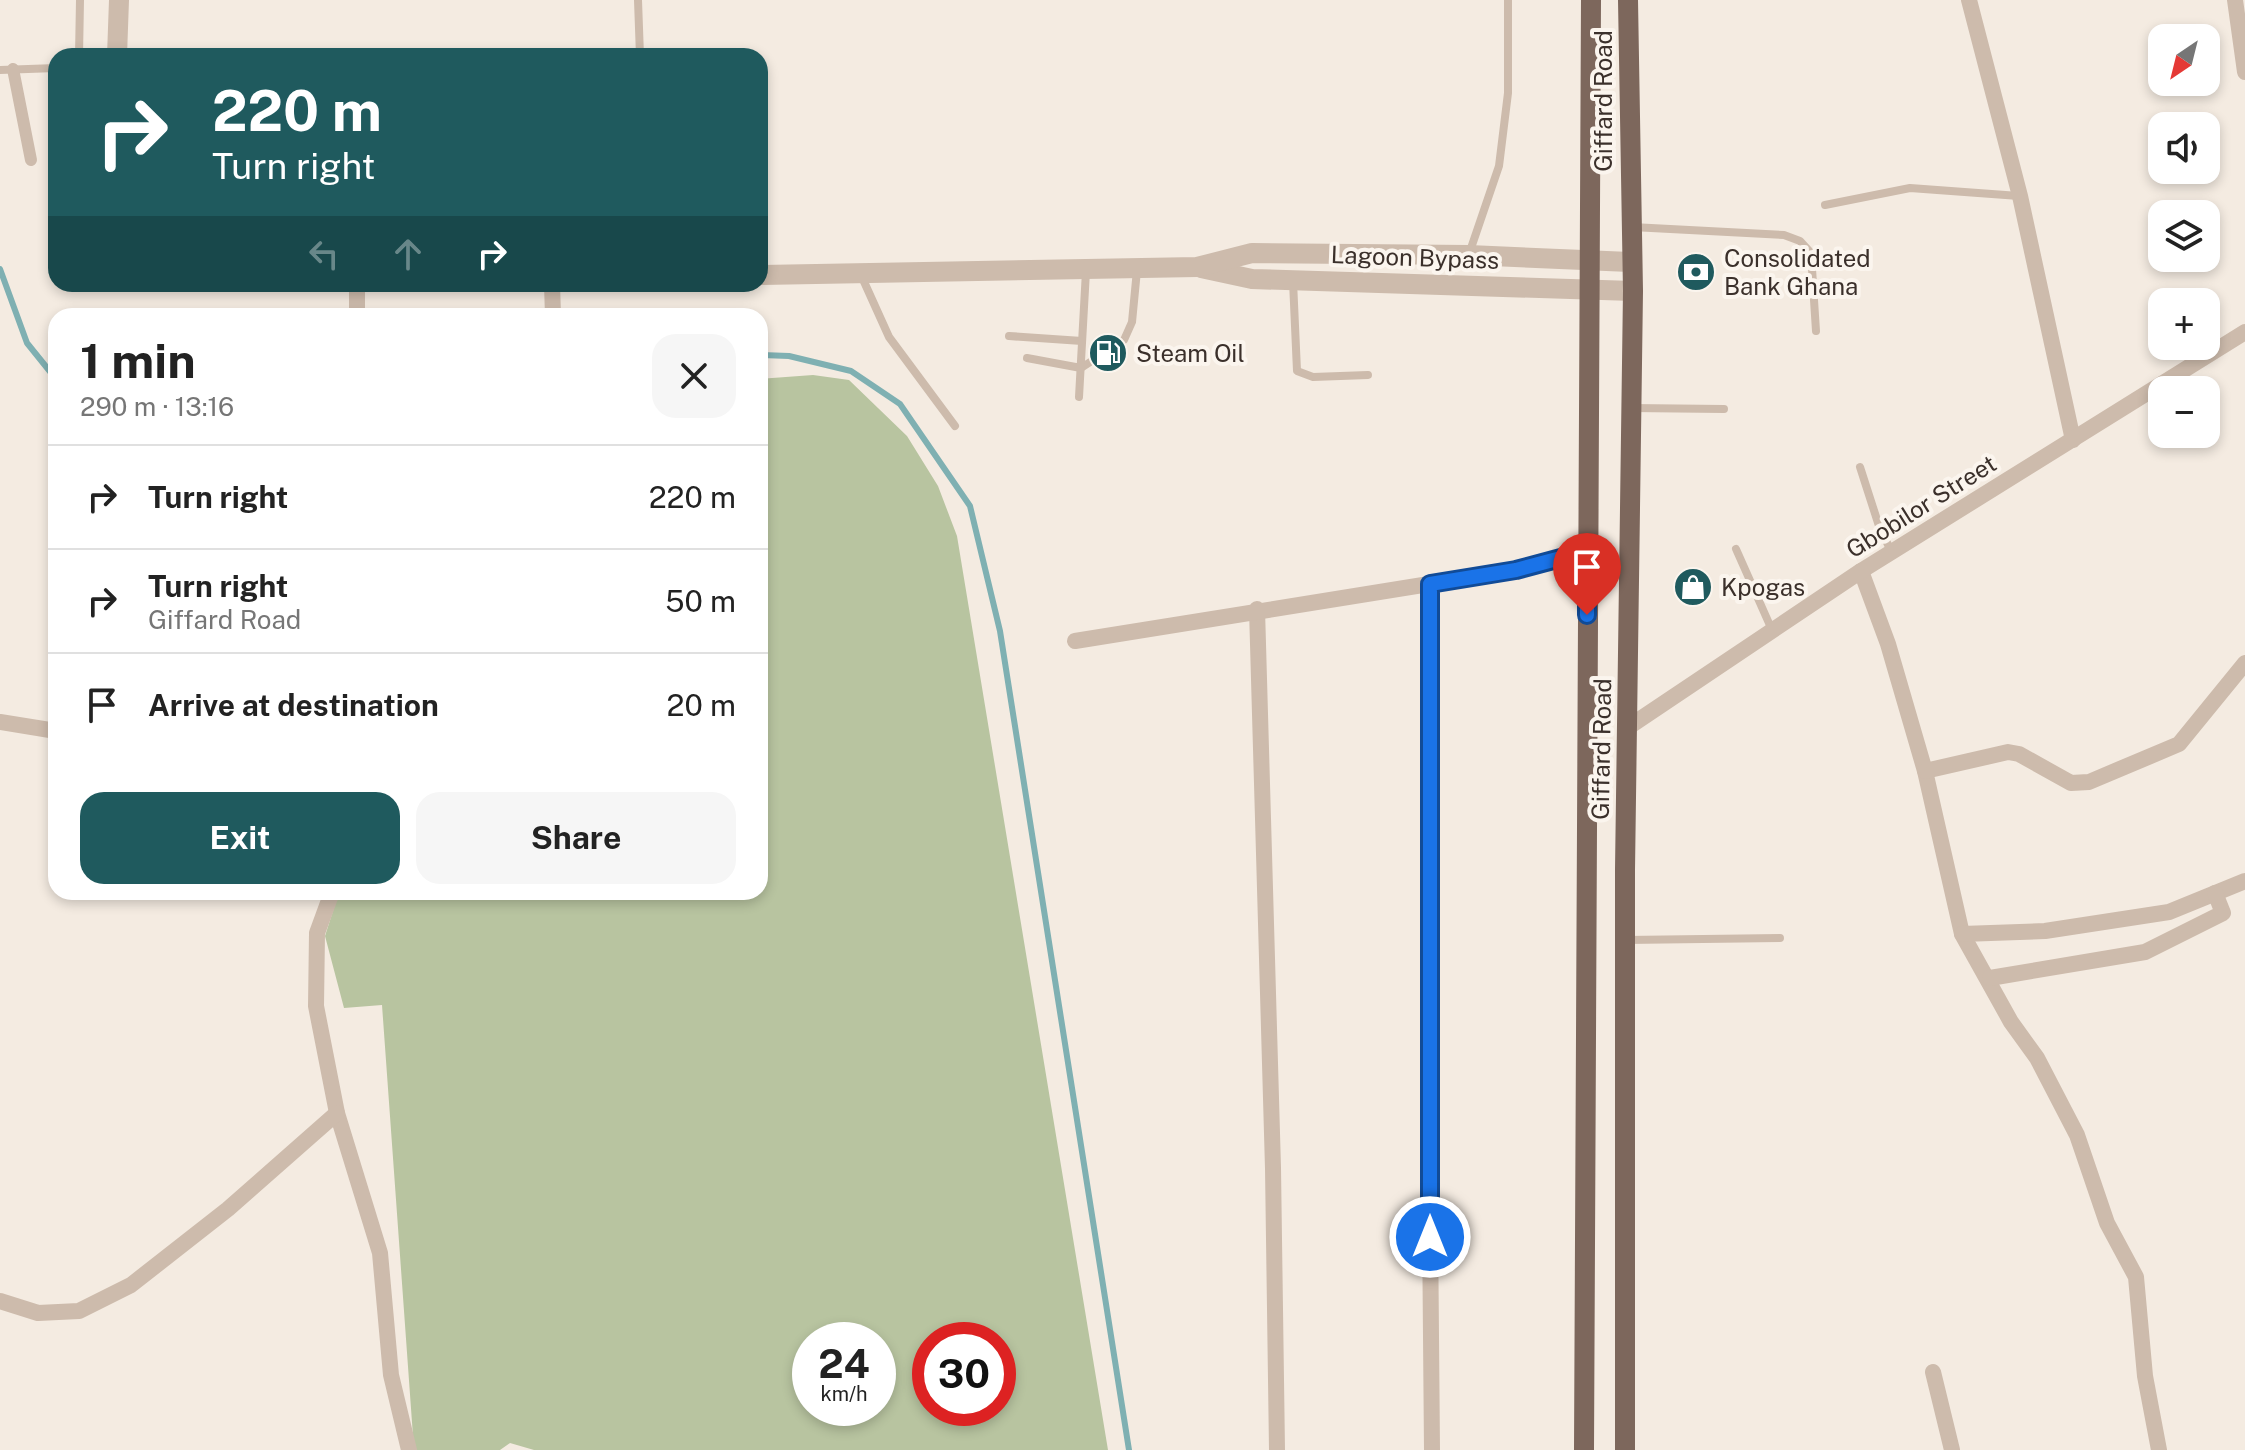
<!DOCTYPE html>
<meta charset="utf-8">
<style>
:root{--surface:#fff;--page:#f6f6f6;--text:#222;--muted:#767676;--line:#e0e0e0;--accent:#1f5a5e}
body{margin:0;font-family:"Public Sans",sans-serif;background:var(--page);color:var(--text);height:100vh;display:flex;flex-direction:column;font-size:30px;white-space:nowrap}
*{box-sizing:border-box;margin:0}
p{font-size:26px;color:var(--muted)}
.icon{flex:none;width:44px;height:44px;fill:none;stroke:currentColor;stroke-width:2;stroke-linecap:round;stroke-linejoin:round}
.map{position:relative;flex:1;overflow:hidden}
.side{position:absolute;left:48px;top:308px;width:720px;height:592px;display:flex;flex-direction:column;background:var(--surface);border-radius:24px;box-shadow:0 4px 12px #0003}
.side>*{flex:none}
.banner{position:absolute;left:48px;top:48px;width:720px;height:244px;border-radius:24px;box-shadow:0 4px 12px #0003;background:#1f5a5e;color:#fff;overflow:hidden}
.needle{width:52px;rotate:215deg}
.controls{position:absolute;left:2148px;top:24px;display:grid;gap:16px}
.controls a{display:grid;place-items:center;width:72px;height:72px;border-radius:16px;background:var(--surface);box-shadow:0 4px 12px #0003;font-size:40px}
.speed{position:absolute;left:792px;top:1322px;display:flex;gap:16px;font-size:40px;font-weight:700;text-align:center}
.speed>*{display:grid;place-content:center;width:104px;height:104px;border-radius:50%;background:var(--surface);box-shadow:0 4px 12px #0003;line-height:1}
.speed small{font-size:20px;font-weight:400}
.speed .limit{border:12px solid #d22;background:#fff;color:#111}
.pin{position:absolute;display:grid;place-items:center;width:68px;height:68px;color:#fff;margin:-82px -34px;border-radius:50% 50% 50% 0;rotate:-45deg;box-shadow:0 0 8px #0007}
.pin .icon{rotate:45deg}
.me{position:absolute;width:88px;margin:-44px;rotate:0deg;stroke-linejoin:round;filter:drop-shadow(0 0 6px #0008)}
.turn{display:flex;align-items:center;gap:28px;height:168px;padding:0 32px;font-size:36px}
.turn .icon{width:104px;height:104px;stroke-width:2.5}
.turn b{display:block;font-size:56px;line-height:68px}
.lanes{display:flex;align-items:center;height:76px;padding:0 32px;background:#0003;justify-content:center;gap:40px;direction:ltr}
.lanes .off{opacity:.35}
.round{display:grid;place-items:center;flex:none;width:84px;height:84px;border-radius:24px;background:var(--page)}
.headline{display:flex;align-items:center;justify-content:space-between;height:136px;padding:0 32px}
h1{font-size:48px;font-weight:700;line-height:60px}
.cta{display:flex;gap:16px;margin-top:auto;padding:16px 32px}
.cta a{flex:1;height:92px;border-radius:24px;background:var(--accent);color:#fff;font-size:32px;font-weight:700;line-height:92px;text-align:center}
.cta a+a{background:var(--page);color:var(--text)}
ul{padding:0;list-style:none}
li{display:flex;align-items:center;gap:24px;height:104px;padding:0 32px;border-top:2px solid var(--line)}
li div{flex:1}
li b{display:block;font-size:30px}
li em{font-style:normal}
.map>svg:first-child{display:block}
</style>
<div class="map">
<svg width="2245" height="1450" viewBox="0 0 2245 1450">
<rect width="100%" height="100%" fill="#f4ebe1"/>
<path fill="#b8c4a0" fill-rule="evenodd" d="M813 375 849 380 907 436 938 486 957 536 1108 1450H534L510 1443 500 1450H414L382 1005 344 1008 325 936 339 892H760V379ZM810 1340H878V1408H810ZM930 1340H998V1408H930Z"/>
<g fill="none" stroke-linecap="round" stroke-linejoin="round">
<g stroke="#7fb0b2" stroke-width="6">
<path d="M0 269 27 343 56 379"/>
<path d="M760 355 789 356 851 371 900 404 970 506 1000 631 1129 1450"/>
</g>
<g stroke="#cdbbac" stroke-width="8">
<path d="M638 0 640 56"/>
<path d="M79 56 80 0"/>
<path d="M0 70 56 68"/>
<path d="M1825 205 1910 188 2019 196"/>
<path d="M1632 227 1784 235 1800 241 1811 253 1816 331"/>
<path d="M1469 254 1499 166 1508 93V0"/>
<path d="M861 275 889 337 955 426"/>
<path d="M1293 281 1297 371 1313 377 1368 375"/>
<path d="M1009 336 1082 341"/>
<path d="M1027 358 1081 368 1124 340 1132 322 1137 270"/>
<path d="M1079 397 1086 271"/>
<path d="M1631 408 1724 409"/>
<path d="M1860 467 1879 526 1891 551"/>
<path d="M1736 549 1772 630"/>
<path d="M1626 940 1780 938"/>
</g>
<path stroke="#cdbbac" stroke-width="12" d="M13 69 31 160"/>
<g stroke="#cdbbac" stroke-width="16">
<path d="M1969 0 2020 196 2073 440"/>
<path d="M2235 0 2245 72"/>
<path d="M552 284 553 316"/>
<path d="M357 316V284"/>
<path d="M1861 571 1888 644 1925 771 1962 934 2011 1022 2037 1058 2077 1135 2107 1223 2136 1277 2145 1376 2159 1450"/>
<path d="M1430 584 1428 994 1432 1450"/>
<path d="M1257 609 1273 1168 1277 1450"/>
<path d="M1075 641 1516 570 1587 551"/>
<path d="M0 722 56 731"/>
<path d="M1627 728 1861 571 2245 332"/>
<path d="M1925 771 2008 752 2019 754 2071 783 2089 782 2179 744 2245 663"/>
<path d="M332 892 317 933 316 1006 337 1113 380 1253 391 1375 409 1450"/>
<path d="M1962 934 2045 931 2169 912 2245 881"/>
<path d="M1990 978 2145 952 2223 913 2215 893"/>
<path d="M0 1301 38 1313 79 1311 131 1285 228 1209 337 1113"/>
<path d="M1933 1372 1952 1450"/>
</g>
<g stroke="#cdbbac" stroke-width="20">
<path d="M117 56 119 0"/>
<path d="M1201 268 1252 279 1633 291"/>
<path d="M760 275 1197 267 1252 253 1469 255 1630 262"/>
</g>
<g stroke="#7d675c" stroke-width="20">
<path d="M1584 1450 1591 0"/>
<path d="M1625 1450V870L1633 291 1628 0"/>
</g>
</g>
<g fill="none" stroke-linecap="round" stroke-linejoin="round">
<defs>
<path id="route" d="M1430 1237V584L1516 570 1587 551V615"/>
</defs>
<use href="#route" stroke="#114b97" stroke-width="20"/>
<use href="#route" stroke="#1a73e8" stroke-width="14"/>
</g>
<defs>
<symbol id="bank-disc" viewBox="-11 -11 22 22"><circle r="9.5" fill="#1f5a5e" stroke="#fbf5ee"/><path d="M-6-4H6V4H-6ZM0-2.3a2.3 2.3 0 1 0 0 4.6a2.3 2.3 0 1 0 0-4.6Z" fill="#fff"/></symbol>
<symbol id="fuel-disc" viewBox="-11 -11 22 22"><circle r="9.5" fill="#1f5a5e" stroke="#fbf5ee"/><path d="M-5.5-6h7V0h2V4h1.3V-2.5L3-4.5l.8-.8L6-3V5H2.5V1h-1V6h-7ZM-4.2-4.7v3.2H.2V-4.7Z" fill="#fff"/></symbol>
<symbol id="shop-disc" viewBox="-11 -11 22 22"><circle r="9.5" fill="#1f5a5e" stroke="#fbf5ee"/><path d="M-5-2.5h2.3a2.7 3.5 0 0 1 5.4 0H5L5.5 6h-11ZM-1.5-2.5h3a1.5 2.3 0 0 0-3 0Z" fill="#fff"/></symbol>
</defs>
<g fill-rule="evenodd">
<use href="#bank-disc" x="1674" y="250" width="44" height="44"/>
<use href="#fuel-disc" x="1086" y="331" width="44" height="44"/>
<use href="#shop-disc" x="1671" y="565" width="44" height="44"/>
</g>
<g text-anchor="middle" dominant-baseline="central" stroke-width="8" stroke-linejoin="round" paint-order="stroke">
<g font-size="24" fill="#3b302b" stroke="#fbf5ee">
<text transform="translate(1603 101) rotate(-90)">Giffard Road</text>
<text transform="translate(1415 257) rotate(2)">Lagoon Bypass</text>
<text transform="translate(1921 506) rotate(-32)">Gbobilor Street</text>
<text transform="translate(1601 749) rotate(-89)">Giffard Road</text>
</g>
<g font-size="24" fill="#3b302b" stroke="#fbf5ee" text-anchor="start">
<text x="1724" y="258">Consolidated<tspan x="1724" dy="28">Bank Ghana</tspan></text>
<text x="1136" y="353">Steam Oil</text>
<text x="1721" y="587">Kpogas</text>
</g>
</g>
</svg>
<div class="controls">
<a><svg class="needle" viewBox="-14 -14 28 28"><path d="M0-13l5 13h-10z" fill="#e53935"/><path d="M0 13l5-13h-10z" fill="#767676"/></svg></a>
<a><svg class="icon" aria-label="sound" viewBox="0 0 24 24"><path d="M4 9h4l5-4v14l-5-4H4zM17 9q2 3 0 6"/></svg></a>
<a><svg class="icon" aria-label="layers" viewBox="0 0 24 24"><path d="M12 4l9 5-9 5-9-5zM3 14l9 5 9-5"/></svg></a>
<a>+</a>
<a>−</a>
</div>
<div class="speed"><div>24<small>km/h</small></div><div class="limit">30</div></div>
<div class="pin" style="left:1587px;top:615px;background:#d93025"><svg class="icon" aria-label="arrive" viewBox="0 0 24 24"><path d="M6 21V4h12l-3 4 3 4H6"/></svg></div>
<svg class="me" style="left:1430px;top:1237px" viewBox="-20 -20 40 40"><circle r="17" fill="#1a73e8" stroke="#fff" stroke-width="3"/><path d="M0-11L8 9 0 5-8 9z" fill="#fff"/></svg>
<div class="banner">
<div class="turn"><svg class="icon" aria-label="right" viewBox="0 0 24 24"><path d="M7 20v-9h11M14 6l5 5-5 5"/></svg><div><b>220 m</b>Turn right</div></div>
<div class="lanes"><svg class="icon off" aria-label="left" viewBox="0 0 24 24"><path d="M17 20v-9H6M10 6l-5 5 5 5"/></svg><svg class="icon off" aria-label="ahead" viewBox="0 0 24 24"><path d="M12 20V5M6 11l6-6 6 6"/></svg><svg class="icon" aria-label="right" viewBox="0 0 24 24"><path d="M7 20v-9h11M14 6l5 5-5 5"/></svg></div>
</div>
<section class="side">
<div class="headline"><div><h1>1 min</h1><p>290 m · 13:16</p></div><a class="round"><svg class="icon" aria-label="close" viewBox="0 0 24 24"><path d="M6 6l12 12M18 6L6 18"/></svg></a></div>
<ul>
<li><svg class="icon" aria-label="right" viewBox="0 0 24 24"><path d="M7 20v-9h11M14 6l5 5-5 5"/></svg><div><b>Turn right</b></div><em>220 m</em></li>
<li><svg class="icon" aria-label="right" viewBox="0 0 24 24"><path d="M7 20v-9h11M14 6l5 5-5 5"/></svg><div><b>Turn right</b><p>Giffard Road</p></div><em>50 m</em></li>
<li><svg class="icon" aria-label="arrive" viewBox="0 0 24 24"><path d="M6 21V4h12l-3 4 3 4H6"/></svg><div><b>Arrive at destination</b></div><em>20 m</em></li>
</ul>
<div class="cta"><a>Exit</a><a>Share</a></div>
</section>
</div>
